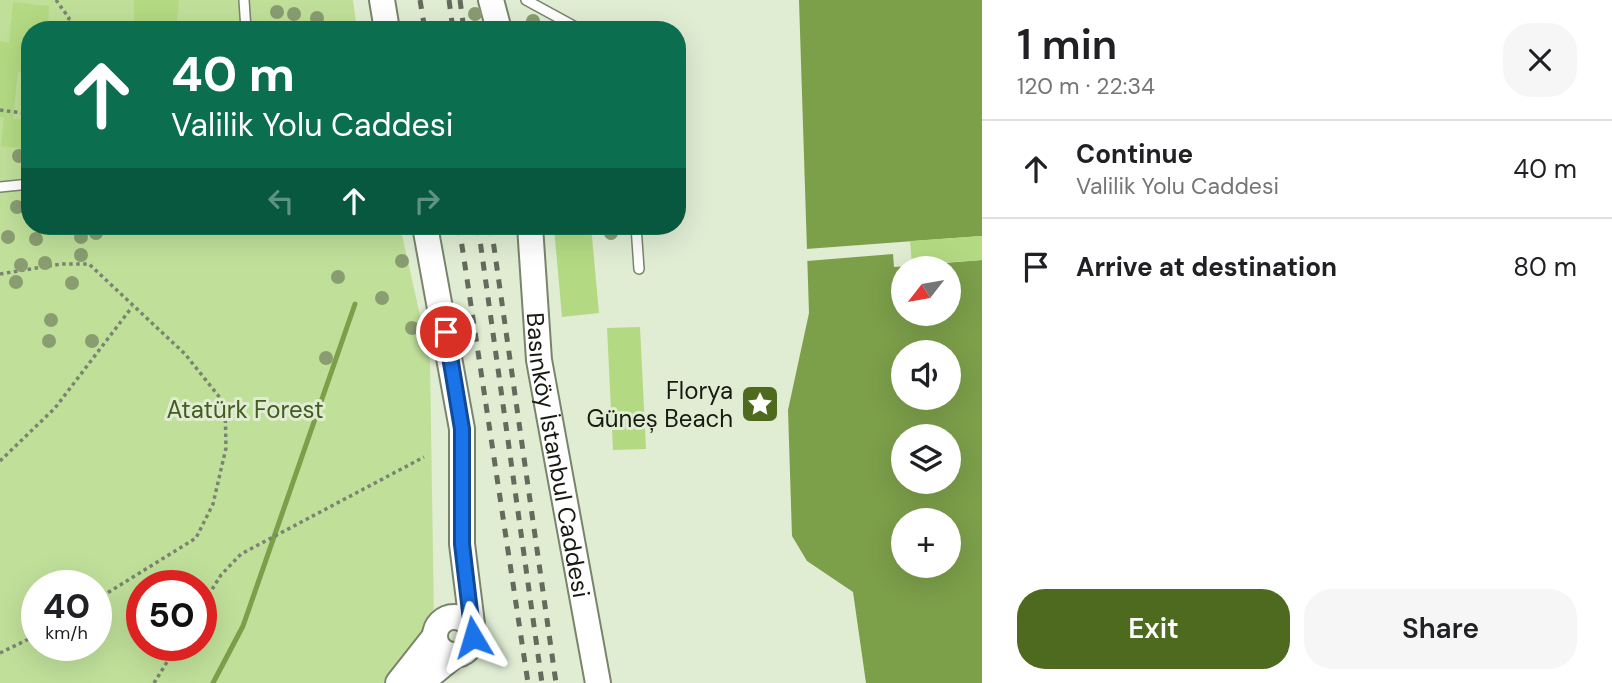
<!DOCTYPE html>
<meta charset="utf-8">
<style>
:root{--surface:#fff;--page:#f6f6f6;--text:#202124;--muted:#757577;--line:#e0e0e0;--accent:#4d6a1e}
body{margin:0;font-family:"DM Sans",sans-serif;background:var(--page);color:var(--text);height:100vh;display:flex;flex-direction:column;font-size:26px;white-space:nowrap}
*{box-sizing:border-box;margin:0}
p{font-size:23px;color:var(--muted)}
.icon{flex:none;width:38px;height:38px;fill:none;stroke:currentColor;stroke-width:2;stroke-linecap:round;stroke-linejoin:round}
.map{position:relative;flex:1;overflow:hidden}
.panel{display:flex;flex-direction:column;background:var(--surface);width:630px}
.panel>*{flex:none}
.top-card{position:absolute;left:21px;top:21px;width:665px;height:214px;border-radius:28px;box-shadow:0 7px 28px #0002;background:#0b6e4f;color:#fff;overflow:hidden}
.needle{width:46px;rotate:239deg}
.controls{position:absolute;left:891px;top:256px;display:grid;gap:14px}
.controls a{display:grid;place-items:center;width:70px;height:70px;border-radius:50%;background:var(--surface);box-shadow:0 7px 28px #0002;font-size:35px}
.speed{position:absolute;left:21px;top:570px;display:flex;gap:14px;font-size:35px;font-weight:700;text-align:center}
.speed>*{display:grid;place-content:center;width:91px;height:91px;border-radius:50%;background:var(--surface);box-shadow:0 7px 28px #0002;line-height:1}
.speed small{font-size:18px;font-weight:400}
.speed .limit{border:10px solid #d22;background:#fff;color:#111}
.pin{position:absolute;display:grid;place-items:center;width:60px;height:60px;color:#fff;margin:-30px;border:4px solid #fff;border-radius:50%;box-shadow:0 2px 7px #0007}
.me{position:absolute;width:77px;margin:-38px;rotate:353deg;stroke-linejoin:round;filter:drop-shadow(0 0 5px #0008)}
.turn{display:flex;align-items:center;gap:24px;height:147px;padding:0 35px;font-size:32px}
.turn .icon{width:91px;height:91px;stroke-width:2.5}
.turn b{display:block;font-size:49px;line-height:60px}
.lanes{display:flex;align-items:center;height:66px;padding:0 35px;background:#0003;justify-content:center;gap:35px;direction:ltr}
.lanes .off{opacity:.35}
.round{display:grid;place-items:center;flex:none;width:74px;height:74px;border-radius:28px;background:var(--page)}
.head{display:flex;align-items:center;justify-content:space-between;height:119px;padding:0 35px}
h1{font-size:42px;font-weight:600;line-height:52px}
.primary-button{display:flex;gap:14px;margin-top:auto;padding:14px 35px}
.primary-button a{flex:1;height:80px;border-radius:28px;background:var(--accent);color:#fff;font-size:28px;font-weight:600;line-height:80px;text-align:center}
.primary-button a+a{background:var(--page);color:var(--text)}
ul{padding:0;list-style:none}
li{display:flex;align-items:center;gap:21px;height:98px;padding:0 35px;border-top:2px solid var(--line)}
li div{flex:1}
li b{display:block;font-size:26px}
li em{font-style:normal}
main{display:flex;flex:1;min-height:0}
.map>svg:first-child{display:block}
</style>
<main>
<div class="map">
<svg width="982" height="683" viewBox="0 0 982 683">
<rect width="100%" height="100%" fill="#e0edd3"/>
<path fill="#c0e09a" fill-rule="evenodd" d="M0 0H353L357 30H30V226H400L430 360 434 621 383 683H0ZM37 586H96V646H37ZM142 586H201V646H142Z"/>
<path fill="#7c9f4a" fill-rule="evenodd" d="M799 0H982V683H866L853 592 807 561 792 536 788 410 809 313ZM903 268H948V313H903ZM903 352H948V397H903ZM903 436H948V481H903ZM903 520H948V565H903Z"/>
<path fill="#e0edd3" d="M982 236V260L894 267 893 254 807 261 806 249Z"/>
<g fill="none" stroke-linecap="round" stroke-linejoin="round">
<path stroke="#7c9f4a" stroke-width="5" d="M213 683 243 626 355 304"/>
</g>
<g fill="#b3da83">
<path d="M134 0H179L176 30H134Z"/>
<path d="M13 2 49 6 48 30H30L23 73 18 72 13 119 30 120V149L1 146 4 118 0 117V41L9 43Z"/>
<path d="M591 226 599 313 562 317 554 228Z"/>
<path d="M982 236V260L912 265 910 241Z"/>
<path d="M640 327 646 449 613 450 607 328Z"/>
</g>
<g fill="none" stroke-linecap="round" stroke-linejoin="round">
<defs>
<g id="service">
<path d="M244 0 246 30"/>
<path d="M526 0 581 30"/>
<path d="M0 187 30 184"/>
<path d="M636 226 639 269"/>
</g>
<g id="secondary">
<path d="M382 0 387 30"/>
<path d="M491 0 499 30"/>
<path d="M425 226 462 429V544L473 632"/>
<path id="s1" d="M530 226 539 360 598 683"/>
<circle cx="454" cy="636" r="19"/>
<path d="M398 683 435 636"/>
<path d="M421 683 455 655"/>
</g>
</defs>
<use href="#service" stroke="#79846d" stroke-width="12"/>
<use href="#secondary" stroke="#79846d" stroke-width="28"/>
<g stroke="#7b8372" stroke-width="3.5" stroke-dasharray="3.5 3.5" stroke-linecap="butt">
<path d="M56 0 69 18 65 30"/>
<path d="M0 110 30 114"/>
<path d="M0 274 61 264H89L185 354 225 404 226 448 213 504 196 538 96 600"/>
<path d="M0 461 55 408 132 307"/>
<path d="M201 607 221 575 241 554 424 457"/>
<path d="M0 653 37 635"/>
<path d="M154 683 177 646"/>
</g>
<use href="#service" stroke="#fff" stroke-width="9"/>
<use href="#secondary" stroke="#fff" stroke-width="24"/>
<g stroke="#636b5c" stroke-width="5" stroke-dasharray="9 9" stroke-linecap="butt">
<path d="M420 0 425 30"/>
<path d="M449 0 453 30"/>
<path d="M460 0 464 30"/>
<path d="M459 226 528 683"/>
<path d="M478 226 542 683"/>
<path d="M491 226 556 683"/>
</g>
</g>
<g fill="#8a9d71">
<circle cx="277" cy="12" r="7"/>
<circle cx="294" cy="14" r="7"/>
<circle cx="475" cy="14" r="7"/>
<circle cx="317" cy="18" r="7"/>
<circle cx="533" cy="21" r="7"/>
<circle cx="19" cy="156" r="7"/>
<circle cx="17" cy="207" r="7"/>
<circle cx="96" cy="233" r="7"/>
<circle cx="611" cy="233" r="7"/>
<circle cx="8" cy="237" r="7"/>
<circle cx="81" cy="237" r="7"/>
<circle cx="36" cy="239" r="7"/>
<circle cx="81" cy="255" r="7"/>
<circle cx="402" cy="261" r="7"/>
<circle cx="45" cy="263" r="7"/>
<circle cx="21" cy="265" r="7"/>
<circle cx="338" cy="277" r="7"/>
<circle cx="16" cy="282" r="7"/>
<circle cx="72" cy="283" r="7"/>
<circle cx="382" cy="298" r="7"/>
<circle cx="51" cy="320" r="7"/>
<circle cx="412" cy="328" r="7"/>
<circle cx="49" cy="341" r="7"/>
<circle cx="92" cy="341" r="7"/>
<circle cx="326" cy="358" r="7"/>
</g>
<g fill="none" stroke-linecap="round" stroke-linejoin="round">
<defs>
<path id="route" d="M446 332 462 429V544L473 637"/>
</defs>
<use href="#route" stroke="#114b97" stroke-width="18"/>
<use href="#route" stroke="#1a73e8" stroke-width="12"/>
</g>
<defs>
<symbol id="sight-square" viewBox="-11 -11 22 22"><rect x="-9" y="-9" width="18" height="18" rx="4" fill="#4d6a1e" stroke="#e0edd3"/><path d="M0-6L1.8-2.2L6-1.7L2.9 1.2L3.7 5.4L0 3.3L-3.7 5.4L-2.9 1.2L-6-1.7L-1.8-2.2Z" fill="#fff"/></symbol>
</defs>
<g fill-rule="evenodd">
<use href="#sight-square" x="738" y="382" width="44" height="44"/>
</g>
<g text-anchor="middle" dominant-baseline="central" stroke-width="6" stroke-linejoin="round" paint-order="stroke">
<g font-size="24" fill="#161a12" stroke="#e0edd3" text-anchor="end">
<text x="733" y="390">Florya<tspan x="733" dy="28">Güneș Beach</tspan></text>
</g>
<g font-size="24" fill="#445c20" stroke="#e0edd3">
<text x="245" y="409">Atatürk Forest</text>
</g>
<g font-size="24" fill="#161a12" stroke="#e0edd3">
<text stroke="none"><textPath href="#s1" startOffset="231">Basınköy İstanbul Caddesi</textPath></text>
</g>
</g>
</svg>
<div class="controls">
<a><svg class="needle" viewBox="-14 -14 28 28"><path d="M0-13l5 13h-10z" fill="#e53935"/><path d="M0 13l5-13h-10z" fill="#757577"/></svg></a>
<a><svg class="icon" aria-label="sound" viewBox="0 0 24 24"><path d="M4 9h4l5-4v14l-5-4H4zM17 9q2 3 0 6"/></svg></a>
<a><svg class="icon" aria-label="layers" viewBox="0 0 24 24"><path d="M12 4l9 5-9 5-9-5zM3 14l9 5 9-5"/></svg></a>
<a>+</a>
</div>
<div class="speed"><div>40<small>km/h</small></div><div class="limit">50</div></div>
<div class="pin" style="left:446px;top:332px;background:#d93025"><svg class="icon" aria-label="arrive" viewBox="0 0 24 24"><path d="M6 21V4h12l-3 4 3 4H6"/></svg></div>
<svg class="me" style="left:473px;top:637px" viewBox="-20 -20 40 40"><path d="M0-17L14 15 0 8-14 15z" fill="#1a73e8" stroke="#fff" stroke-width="4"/></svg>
<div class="top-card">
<div class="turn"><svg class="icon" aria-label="ahead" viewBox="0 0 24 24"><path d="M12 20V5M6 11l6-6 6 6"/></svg><div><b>40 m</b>Valilik Yolu Caddesi</div></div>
<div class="lanes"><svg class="icon off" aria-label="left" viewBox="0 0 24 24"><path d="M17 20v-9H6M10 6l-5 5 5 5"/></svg><svg class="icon" aria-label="ahead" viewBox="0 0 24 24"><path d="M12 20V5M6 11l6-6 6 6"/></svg><svg class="icon off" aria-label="right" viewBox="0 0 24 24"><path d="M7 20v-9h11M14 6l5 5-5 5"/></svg></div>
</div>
</div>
<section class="panel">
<div class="head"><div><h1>1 min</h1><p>120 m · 22:34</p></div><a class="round"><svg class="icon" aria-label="close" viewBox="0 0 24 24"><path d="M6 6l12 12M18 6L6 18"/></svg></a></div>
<ul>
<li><svg class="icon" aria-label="ahead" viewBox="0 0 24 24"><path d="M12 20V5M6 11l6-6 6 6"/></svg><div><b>Continue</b><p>Valilik Yolu Caddesi</p></div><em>40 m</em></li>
<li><svg class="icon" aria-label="arrive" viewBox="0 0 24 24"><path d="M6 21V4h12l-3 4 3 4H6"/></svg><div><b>Arrive at destination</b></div><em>80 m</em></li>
</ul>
<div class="primary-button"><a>Exit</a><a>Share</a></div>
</section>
</main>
